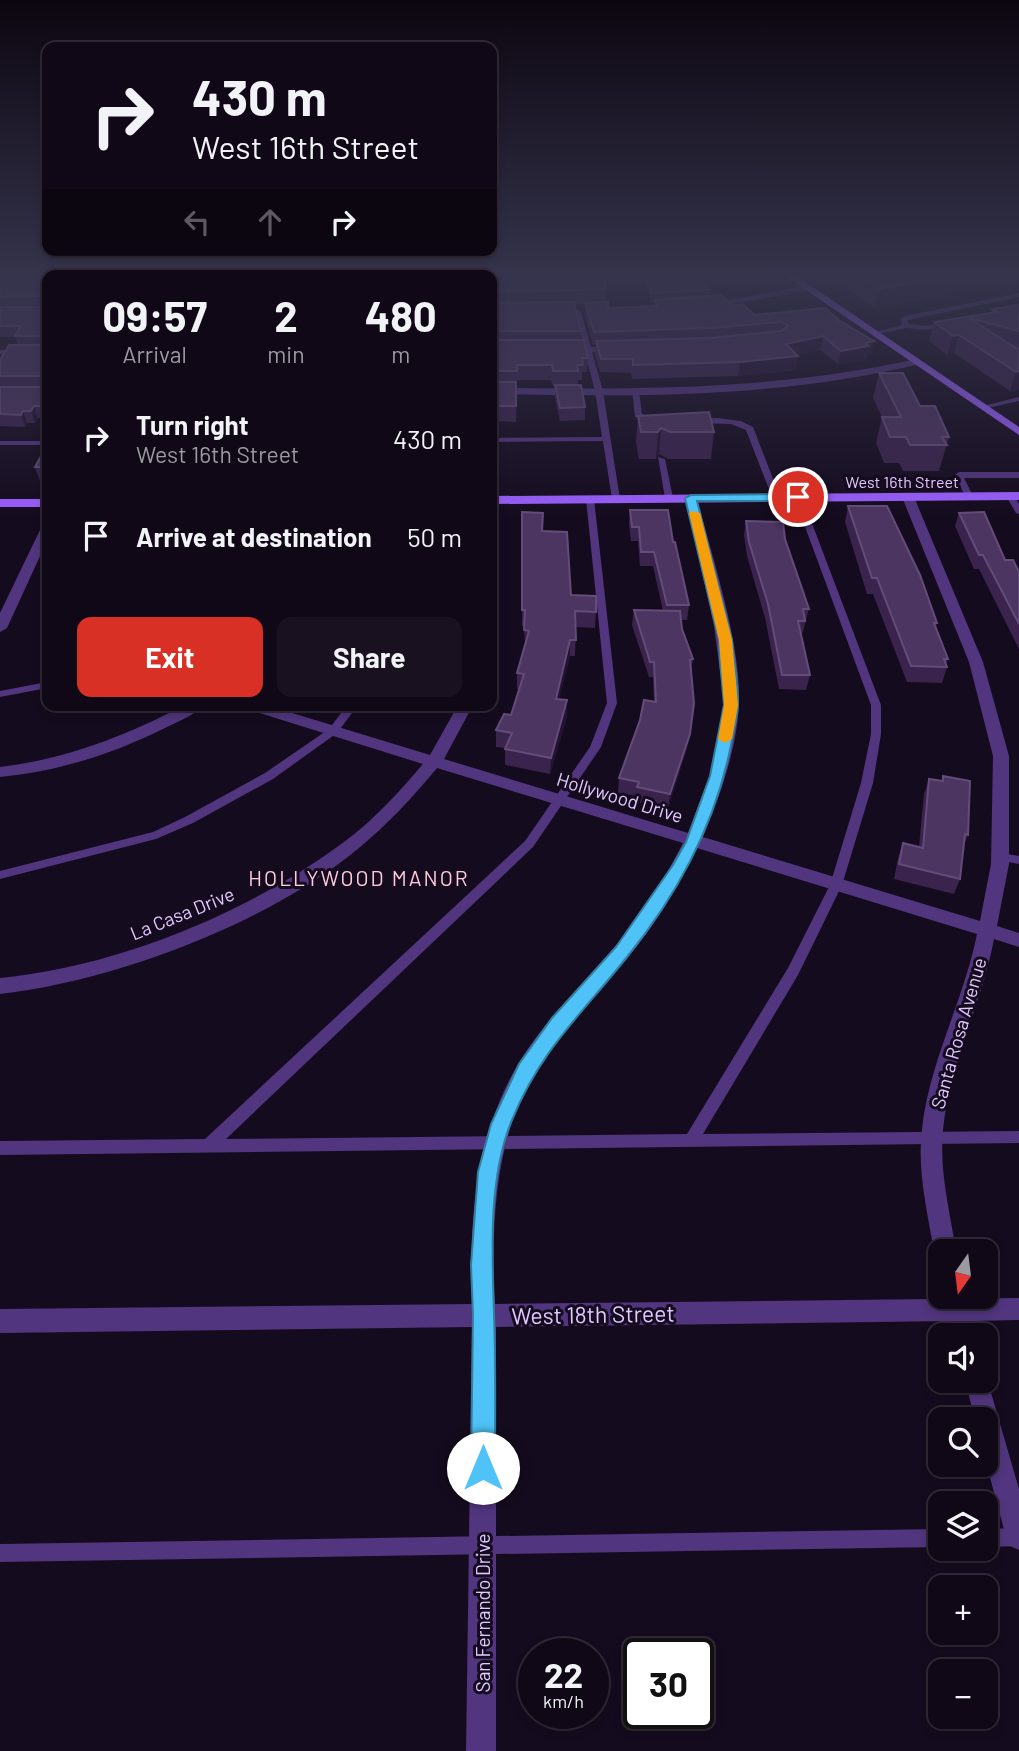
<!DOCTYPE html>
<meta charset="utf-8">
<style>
:root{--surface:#100816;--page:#19111f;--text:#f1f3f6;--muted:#9c9aa1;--line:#302935;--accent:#d93025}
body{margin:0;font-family:Barlow,sans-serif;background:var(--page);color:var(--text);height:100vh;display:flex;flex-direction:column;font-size:26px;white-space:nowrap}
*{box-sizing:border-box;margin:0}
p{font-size:23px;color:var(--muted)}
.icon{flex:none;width:38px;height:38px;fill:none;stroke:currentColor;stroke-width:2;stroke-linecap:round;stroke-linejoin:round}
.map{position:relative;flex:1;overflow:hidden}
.drawer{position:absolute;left:42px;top:270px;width:455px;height:441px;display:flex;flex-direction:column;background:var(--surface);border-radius:14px;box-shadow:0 4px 10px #0003,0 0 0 2px var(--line)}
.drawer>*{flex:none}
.guide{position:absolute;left:42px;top:42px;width:455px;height:214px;border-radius:14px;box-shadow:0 4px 10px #0003,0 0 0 2px var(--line);background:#100816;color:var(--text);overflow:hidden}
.needle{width:46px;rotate:194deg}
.fabs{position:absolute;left:928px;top:1239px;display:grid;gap:14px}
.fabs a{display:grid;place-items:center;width:70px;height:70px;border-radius:14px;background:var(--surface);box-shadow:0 4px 10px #0003,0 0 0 2px var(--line);font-size:35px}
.speed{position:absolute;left:518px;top:1638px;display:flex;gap:14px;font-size:35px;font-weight:700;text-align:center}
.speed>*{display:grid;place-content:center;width:91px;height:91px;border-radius:50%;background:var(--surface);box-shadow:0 4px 10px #0003,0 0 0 2px var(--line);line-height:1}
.speed small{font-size:18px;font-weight:400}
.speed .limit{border:4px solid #111;border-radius:10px;background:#fff;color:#111}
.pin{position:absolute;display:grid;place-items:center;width:60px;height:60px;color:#fff;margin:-30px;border:4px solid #fff;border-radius:50%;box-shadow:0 2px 7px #0007}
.me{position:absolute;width:77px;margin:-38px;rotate:0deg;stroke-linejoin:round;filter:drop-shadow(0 0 5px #0008)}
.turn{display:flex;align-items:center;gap:24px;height:147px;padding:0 35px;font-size:32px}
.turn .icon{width:91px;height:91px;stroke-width:2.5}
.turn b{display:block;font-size:49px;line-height:60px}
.lanes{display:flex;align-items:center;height:66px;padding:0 35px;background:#0003;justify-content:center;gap:35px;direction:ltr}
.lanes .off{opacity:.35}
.eta{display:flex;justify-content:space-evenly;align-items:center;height:119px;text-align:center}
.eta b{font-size:42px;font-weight:700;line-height:49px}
.cta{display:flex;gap:14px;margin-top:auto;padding:14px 35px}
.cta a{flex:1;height:80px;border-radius:14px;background:var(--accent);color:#fff;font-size:28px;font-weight:700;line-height:80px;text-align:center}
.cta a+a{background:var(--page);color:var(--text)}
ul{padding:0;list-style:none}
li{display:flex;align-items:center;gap:21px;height:98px;padding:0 35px}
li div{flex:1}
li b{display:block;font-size:26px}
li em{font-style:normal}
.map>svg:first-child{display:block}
</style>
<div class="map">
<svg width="1019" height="1751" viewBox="0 0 1019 1751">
<rect width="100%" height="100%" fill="#150b1e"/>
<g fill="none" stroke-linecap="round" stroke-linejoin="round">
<g fill="#51357e" fill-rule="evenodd">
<path d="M695 273 692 276 591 277 588 275 591 273Z"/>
<path d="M1019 293V297L907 320 909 324 926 326 946 322 948 323V325L926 330 906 328 874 335 870 333 902 325 900 319 905 316Z"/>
<path d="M578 310 581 312 591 347H611L615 349 611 351 592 352 603 391 620 499 616 502 612 499 603 441 492 442V438L602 437 595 391 585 352H570L566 350 570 348 584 347 575 312Z"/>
<rect x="0" y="350" width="47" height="4"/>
<path d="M632 389 639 391 642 414 657 419V423L635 417Z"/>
<path d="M1019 397V401L983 409 979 407Z"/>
<path d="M717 418 741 421 753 427 780 497 779 499 772 497 746 430 731 424 696 423 692 421 696 419Z"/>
<rect x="0" y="441" width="47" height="4"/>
<path d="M658 457 665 459 673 498 672 500 665 498Z"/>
<path d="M1019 472V478H964L973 496 969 499 965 496 955 475 959 472Z"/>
<path d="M1010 493 1013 494 1019 504V514L1016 513 1006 496Z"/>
<path d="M798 494 802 497 881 705V734L873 783 842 885 798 975 703 1134 1019 1131V1143L0 1155V1141L205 1139 525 841 590 747 607 703 586 499 590 496 594 499 617 703 601 747 533 847 226 1139 687 1134 788 968 830 885 861 783 871 734V705L794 497Z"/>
<path d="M47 682V688L0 697V691Z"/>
<path d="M347 705H358L337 733 273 779 193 823 156 839 0 879V871L153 832 185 817 265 773 329 729Z"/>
<path d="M1000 853 1019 856V864L996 860 994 857Z"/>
<path d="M1019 1528V1546L985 1547V1529Z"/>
<path d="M940 1529V1547L0 1562V1544Z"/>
</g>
<g fill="#51357e" fill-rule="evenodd">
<rect x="244" y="273" width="10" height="2"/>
<path d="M809 285 814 288 812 290 709 308 704 305Z"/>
<path d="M916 359 921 362 920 364C779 398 635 397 492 394V388C638 389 772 391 916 359Z"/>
<path d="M908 493 914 497 983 662 1009 756V864L997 926 1019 933V947L994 939C982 1004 949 1065 943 1130 939 1171 950 1211 956 1251H940V1260L934 1251C927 1211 917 1170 922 1129 929 1062 964 1000 977 934L697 848C677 888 654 926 626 960 594 998 556 1032 532 1076 494 1145 491 1227 495 1304L1019 1298V1320L973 1321 977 1335H953L950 1321 496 1327V1751H466L472 1327 0 1333V1309L472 1304C469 1220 475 1134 520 1061 545 1020 581 987 612 950 640 918 663 882 683 843L437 768C413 797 388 824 359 848 269 923 115 981 0 994V978C119 966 248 913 344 842 374 820 399 792 423 764L244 708 242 705H266L430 755 458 705H473L444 759 688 833 711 772 724 701 714 626 685 498 691 494 697 498C712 558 741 642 739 703 737 750 720 795 703 837L980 921 991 864 993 756 969 662 902 497Z"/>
<path d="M47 524V541L7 628 0 632V613L41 528Z"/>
<path d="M185 705H204C195 715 179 721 167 727 113 754 60 771 0 777V767C67 759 125 736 185 705Z"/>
<path d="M985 1372 1019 1489V1550L1010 1546 1006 1537 985 1459V1419H975L965 1381H985Z"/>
</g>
<g fill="#9b5fff" fill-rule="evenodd">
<path d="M781 273H792L1019 427V435Z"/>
<path d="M1019 492V500L492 504V496Z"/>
<rect x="0" y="499" width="47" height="8"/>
</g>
</g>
<g fill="#3a234c">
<path d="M0 273H230L229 275H47V418H38L35 423H27L25 427 0 426V360L18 345 15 337H0Z"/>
<path d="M645 273H690L710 290 709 296 754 315 840 321 874 341 871 355H867L866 360 838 364 820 350 796 355 798 356 795 370 738 376 632 379 631 373 600 372 595 355 596 345H593L585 316V304H574L581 331V340L588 358 587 372H582V380H578V385L585 407V420L560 421 555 398V386H553L551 380H517L516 422 492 421V275L606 289V302L608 308 654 307 655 302H651L644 279Z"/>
<path d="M827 273H1015L1012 284 875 308Z"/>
<path d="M1019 305V390L1010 391 954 353 947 355 929 341 934 322 991 313 992 309Z"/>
<path d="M879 373 920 406 949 437 939 471H903L899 463H884L876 443 882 417 873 398Z"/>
<path d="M638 416 714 432 711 459H668L659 454 656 459H639L636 442Z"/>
<path d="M47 451V481H40L35 467Z"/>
<path d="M848 506 937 623 936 627 948 659 946 664 947 667 942 683 907 682 873 594H867L845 522Z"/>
<path d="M630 510 673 542 689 605 687 620H681L682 629 693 659 691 672 694 703 687 748 668 808 635 802 636 796 618 793 619 778 654 701 653 677H649L632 625 634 610 663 611 653 566H640L638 541H631L629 524Z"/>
<path d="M522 512 543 531 571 595 596 612 595 628 576 627 575 656H570L559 699 567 716 550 774 505 765V748L496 747V730L511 715 519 690 517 689V673L525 646 524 626H522Z"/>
<path d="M959 513 1005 560 1019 572V649L979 569H974L955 526Z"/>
<path d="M746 521 785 539 809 609 802 635H801L810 675 806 690 779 689 765 618 747 556 744 535Z"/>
<path d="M943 776 968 835 964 845 960 879 954 894 894 879 898 858 903 843 919 847 924 794 929 779 941 781Z"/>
</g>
<g fill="#231232">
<path d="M975 273H1015L1012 284 875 308 879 289Z"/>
<path d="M959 335 954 353 947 355 953 336Z"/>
<path d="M823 336 820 350 783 358 786 344Z"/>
<path d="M874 341 871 355H867L866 360 838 364 841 351 865 343Z"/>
<path d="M798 356 795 370 738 376 740 362Z"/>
<path d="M1019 371V390L1010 391 1016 372Z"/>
<path d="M34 406 38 418 35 423 31 411Z"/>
<path d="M23 411 27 423 25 427 21 415Z"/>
<path d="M661 428 659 454 656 459 658 432Z"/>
<path d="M570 640V656L555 715 556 699Z"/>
<path d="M567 700V716L550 774 551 758Z"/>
<path d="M690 734 687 748 668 808 670 794Z"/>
</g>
<g fill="#4c3560" stroke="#634c79" stroke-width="2">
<path d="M0 273H222L221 275H47V406H34L31 411H23L21 415 0 414V387H44L46 384 45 376H0V360L9 345H44L46 343 44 336H15L21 326H0V307H44L47 305 44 296 0 297Z"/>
<path d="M267 273H605L606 289 492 292V275H267Z"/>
<path d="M646 273H690L710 290 651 293Z"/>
<path d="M856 273H975L879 289Z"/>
<path d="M721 295 734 306 743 304 754 315 825 308 840 321 874 341 865 343 869 346 841 351 823 336 786 344 798 356 740 362 633 365V359H601L596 341 710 338 781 331 788 326 781 322 709 328 594 332 585 303 608 302V308L657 306 655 300Z"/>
<path d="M574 302 581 331H492V303Z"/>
<path d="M1019 305V331L969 318 1019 350V371L1016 372 959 335 953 336 934 322 997 312 992 309Z"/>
<path d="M492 340H584L588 358H582L583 365H577L578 371H553L552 365H517V371H492Z"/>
<path d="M879 373H903L920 406H935L949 437H942L947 445H910L906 437H890L882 417H901Z"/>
<rect x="492" y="382" width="24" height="24"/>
<path d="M555 385H581L585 407 560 408Z"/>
<path d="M709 412 714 432H670L661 428 658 432H641L638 416Z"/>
<path d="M44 451H47V467H35Z"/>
<path d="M848 506H887L920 575 937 623H934L948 659H944L947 667 911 666 877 578H872Z"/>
<path d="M630 510H668L673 542H675L689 605H667L654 552H641L639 527H632Z"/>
<path d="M522 512 543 513 542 531 567 532 571 595 596 596V612L575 611 576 640H570L556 699 567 700 551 758 505 749 512 733 496 730 504 714 511 715 524 674 517 673 529 631 524 630 525 610H522Z"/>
<path d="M984 512 1005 560H1013L1019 572V624L983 555H979L959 513Z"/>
<path d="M746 521 783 522 785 539 809 609H803L805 621H798L810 675H782L768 604 749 542Z"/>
<path d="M634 610 680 611 682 629 693 659 690 660 694 703 690 734 670 794 637 787 639 782 619 778 640 720 644 700 656 702 654 662H650Z"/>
<path d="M943 776 970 781 968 835 965 834 960 879 899 864 903 843 923 848 929 779 943 781Z"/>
</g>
<linearGradient id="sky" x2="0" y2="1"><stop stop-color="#0c0610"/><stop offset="0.53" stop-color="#35344c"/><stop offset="1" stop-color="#35344c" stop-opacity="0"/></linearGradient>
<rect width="1019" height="518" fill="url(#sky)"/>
<path fill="#4fc3f7" stroke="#337fa1" stroke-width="2" d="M691 495 798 494 804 497 798 501H697L732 640C734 661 738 682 738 703 738 715 734 728 732 740 717 820 679 893 627 957 581 1015 541 1049 512 1120 488 1177 492 1254 494 1314 496 1366 495 1417 495 1468L491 1476 483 1480 475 1476 471 1468 473 1315 471 1265 478 1172 491 1124 519 1064 552 1018 616 947 673 865 686 842 710 776 724 705 720 661 719 640 685 498Z"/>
<path fill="#f59e0b" d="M691 511 700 513 732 640 738 705 732 739 725 743 718 739 724 705 719 640 689 513Z"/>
<g text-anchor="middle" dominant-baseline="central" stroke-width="6" stroke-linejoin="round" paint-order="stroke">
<g font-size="16" fill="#e2c8ff" stroke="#150b1e">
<text x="902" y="481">West 16th Street</text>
</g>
<g font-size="19" fill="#e2c8ff" stroke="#150b1e">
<text transform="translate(620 797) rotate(17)">Hollywood Drive</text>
<text transform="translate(182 913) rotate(-22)">La Casa Drive</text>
<text transform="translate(958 1033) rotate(-74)">Santa Rosa Avenue</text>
<text transform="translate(482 1613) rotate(-90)">San Fernando Drive</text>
</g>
<g font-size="21" letter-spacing="2" fill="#ffcad9" stroke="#150b1e">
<text x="359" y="877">HOLLYWOOD MANOR</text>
</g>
<g font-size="23" fill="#e2c8ff" stroke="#150b1e">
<text transform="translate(593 1314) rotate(-1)">West 18th Street</text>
</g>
</g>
</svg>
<div class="fabs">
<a><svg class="needle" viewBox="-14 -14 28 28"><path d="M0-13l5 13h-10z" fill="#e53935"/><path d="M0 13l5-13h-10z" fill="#9c9aa1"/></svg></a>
<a><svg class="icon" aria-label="sound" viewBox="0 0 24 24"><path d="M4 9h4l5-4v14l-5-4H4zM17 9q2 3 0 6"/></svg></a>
<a><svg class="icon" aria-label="search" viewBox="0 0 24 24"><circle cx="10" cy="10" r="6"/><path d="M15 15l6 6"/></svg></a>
<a><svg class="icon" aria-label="layers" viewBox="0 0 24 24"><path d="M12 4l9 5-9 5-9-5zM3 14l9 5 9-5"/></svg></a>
<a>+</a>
<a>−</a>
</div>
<div class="speed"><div>22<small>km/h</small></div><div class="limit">30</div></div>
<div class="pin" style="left:798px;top:497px;background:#d93025"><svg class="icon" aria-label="arrive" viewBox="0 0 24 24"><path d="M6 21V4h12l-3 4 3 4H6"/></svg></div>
<svg class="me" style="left:483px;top:1468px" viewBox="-20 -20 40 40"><circle r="19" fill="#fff"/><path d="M0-13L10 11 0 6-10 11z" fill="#4fc3f7"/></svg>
<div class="guide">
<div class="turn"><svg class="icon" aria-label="right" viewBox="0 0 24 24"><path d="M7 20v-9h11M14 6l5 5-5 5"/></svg><div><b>430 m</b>West 16th Street</div></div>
<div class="lanes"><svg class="icon off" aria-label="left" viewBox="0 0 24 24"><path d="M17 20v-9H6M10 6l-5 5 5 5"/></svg><svg class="icon off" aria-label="ahead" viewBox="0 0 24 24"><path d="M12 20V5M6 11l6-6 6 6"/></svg><svg class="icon" aria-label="right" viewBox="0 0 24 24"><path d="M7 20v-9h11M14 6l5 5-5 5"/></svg></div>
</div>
<section class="drawer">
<div class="eta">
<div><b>09:57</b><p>Arrival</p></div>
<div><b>2</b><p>min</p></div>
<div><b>480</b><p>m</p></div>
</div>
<ul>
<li><svg class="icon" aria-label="right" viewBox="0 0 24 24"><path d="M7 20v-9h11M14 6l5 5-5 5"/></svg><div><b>Turn right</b><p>West 16th Street</p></div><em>430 m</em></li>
<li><svg class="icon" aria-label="arrive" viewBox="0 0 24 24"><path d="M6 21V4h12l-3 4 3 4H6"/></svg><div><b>Arrive at destination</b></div><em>50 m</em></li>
</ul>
<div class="cta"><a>Exit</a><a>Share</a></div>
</section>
</div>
